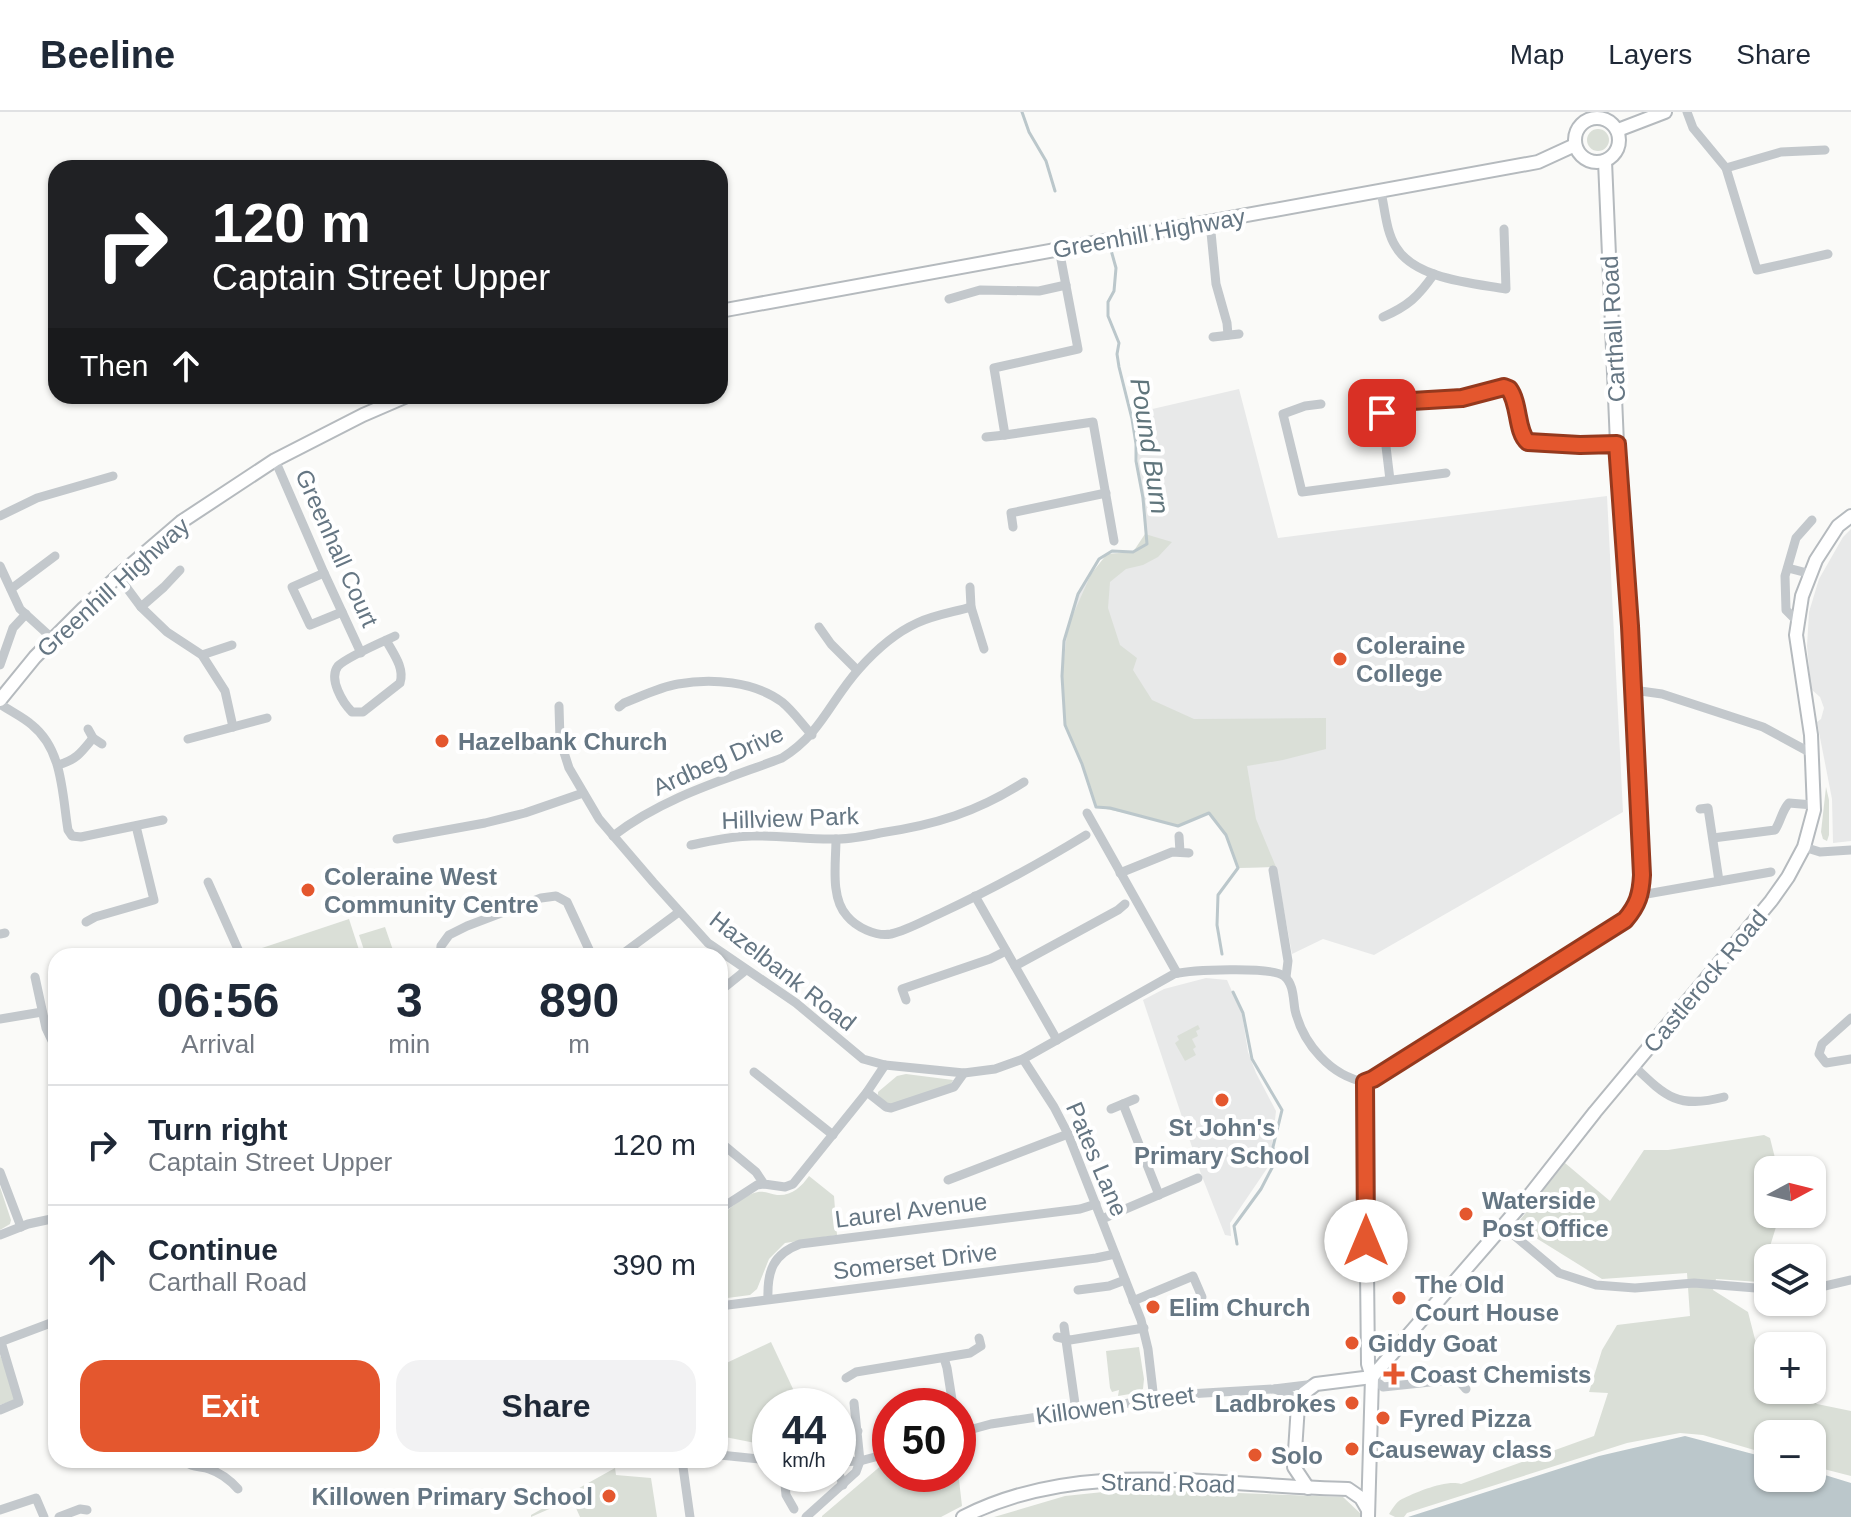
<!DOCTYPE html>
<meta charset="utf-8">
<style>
:root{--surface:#fff;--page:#f2f2f3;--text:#1f2937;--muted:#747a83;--line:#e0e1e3;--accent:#e4572e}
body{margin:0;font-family:Arial,sans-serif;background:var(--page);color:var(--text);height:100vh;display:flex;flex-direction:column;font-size:30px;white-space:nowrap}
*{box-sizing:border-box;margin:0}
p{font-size:26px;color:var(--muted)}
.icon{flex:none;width:44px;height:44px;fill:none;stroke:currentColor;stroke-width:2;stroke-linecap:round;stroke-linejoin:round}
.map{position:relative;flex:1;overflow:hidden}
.side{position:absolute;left:48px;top:836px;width:680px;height:520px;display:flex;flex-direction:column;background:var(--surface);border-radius:24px;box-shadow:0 2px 6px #0004}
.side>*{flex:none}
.top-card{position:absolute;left:48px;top:48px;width:680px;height:244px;border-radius:24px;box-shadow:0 2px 6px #0004;background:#202124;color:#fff;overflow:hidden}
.needle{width:52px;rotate:83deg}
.fabs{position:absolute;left:1754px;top:1044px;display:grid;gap:16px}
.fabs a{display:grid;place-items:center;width:72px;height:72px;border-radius:16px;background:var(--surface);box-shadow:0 2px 6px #0004;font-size:40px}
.speed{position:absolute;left:752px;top:1276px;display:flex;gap:16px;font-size:40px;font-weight:700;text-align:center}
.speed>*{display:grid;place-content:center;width:104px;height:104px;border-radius:50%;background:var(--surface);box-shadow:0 2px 6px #0004;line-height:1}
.speed small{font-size:20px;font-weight:400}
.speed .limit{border:12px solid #d22;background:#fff;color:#111}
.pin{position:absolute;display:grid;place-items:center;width:68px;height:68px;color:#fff;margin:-34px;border-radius:16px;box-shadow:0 4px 12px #0006}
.me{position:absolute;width:88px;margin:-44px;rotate:0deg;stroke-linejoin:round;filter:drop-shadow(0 0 6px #0008)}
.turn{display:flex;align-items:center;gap:28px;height:168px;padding:0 32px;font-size:36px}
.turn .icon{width:104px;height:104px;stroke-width:2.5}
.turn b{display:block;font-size:56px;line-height:68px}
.then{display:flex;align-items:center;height:76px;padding:0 32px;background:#0003;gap:16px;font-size:30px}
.eta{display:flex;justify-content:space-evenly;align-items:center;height:136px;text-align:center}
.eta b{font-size:48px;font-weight:800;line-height:56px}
.cta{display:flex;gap:16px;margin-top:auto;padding:16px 32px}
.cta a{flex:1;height:92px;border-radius:24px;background:var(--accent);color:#fff;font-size:32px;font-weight:800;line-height:92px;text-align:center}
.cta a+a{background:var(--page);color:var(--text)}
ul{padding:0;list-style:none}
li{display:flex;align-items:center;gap:24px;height:120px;padding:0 32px;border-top:2px solid var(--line)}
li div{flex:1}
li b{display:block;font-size:30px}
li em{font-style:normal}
header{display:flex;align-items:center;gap:48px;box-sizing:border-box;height:112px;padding:0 40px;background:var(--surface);border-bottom:2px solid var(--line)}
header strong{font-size:38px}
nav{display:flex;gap:44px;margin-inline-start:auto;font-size:28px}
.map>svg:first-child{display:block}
</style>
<header>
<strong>Beeline</strong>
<nav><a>Map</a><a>Layers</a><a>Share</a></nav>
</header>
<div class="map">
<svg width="1851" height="1405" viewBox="0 0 1851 1405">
<rect width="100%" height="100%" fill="#fafaf8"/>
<g fill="#e8e9e9">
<path d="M1239 277 1278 426 1607 384 1623 700 1374 843 1323 827 1292 842 1276 755 1238 756 1226 723 1209 701 1178 714 1110 696 1096 695 1082 652 1065 613 1062 564 1064 529 1078 482 1107 442 1133 440 1146 430 1136 332 1135 301Z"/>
<path d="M1851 417V729L1833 731 1832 687 1817 610 1821 607 1824 596 1820 585 1811 577 1807 534 1809 500 1819 467 1843 425Z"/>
<path d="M1206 866 1227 868 1242 902 1248 940 1256 961 1276 999 1270 1052 1230 1111 1231 1124 1225 1123 1201 1062 1143 888 1164 877Z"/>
</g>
<g fill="#dadfd7">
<circle cx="1598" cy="28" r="11"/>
<path d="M1145 422 1172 430 1158 445 1143 453 1126 457 1110 470 1108 496 1120 533 1137 546 1133 558 1152 588 1194 607 1326 606V637L1283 648 1247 654 1256 707 1276 755 1238 756 1226 723 1209 701 1178 714 1145 705 1096 695 1082 652 1065 613 1062 564 1068 514 1091 462 1107 442 1133 440Z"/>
<path d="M1826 675 1829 688V723L1827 729 1823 727 1821 720Z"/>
<path d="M349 807 361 844H265L262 836Z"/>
<path d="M385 815 395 844H366L359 823Z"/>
<path d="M1198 913 1200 917 1196 919 1198 924 1192 927 1196 935 1193 937 1196 943 1185 949 1175 931 1179 928 1177 924Z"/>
<path d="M906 962 953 968 951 972 892 992H887L878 983V980L897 964Z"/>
<path d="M1764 1023 1770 1026 1778 1058H1768V1102H1780L1759 1170 1716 1167 1713 1178 1748 1200 1768 1278H1803L1817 1292 1851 1299V1364L1812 1354V1322H1768V1342L1703 1323 1680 1321 1627 1331 1407 1401 1404 1405H1395L1389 1402C1393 1396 1396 1390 1402 1387 1416 1380 1447 1367 1461 1372L1594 1324 1608 1281 1589 1280 1602 1238 1617 1213 1690 1204 1687 1161 1602 1167 1528 1121 1520 1108 1565 1051 1610 1089 1644 1038H1668Z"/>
<path d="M809 1064 834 1084 837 1123 785 1131 769 1147 757 1177 750 1183 720 1187V1104C731 1096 745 1082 758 1080 765 1079 771 1082 777 1083 792 1084 801 1075 809 1064Z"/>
<path d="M0 1075 11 1108 10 1112 0 1118Z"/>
<path d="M771 1230 801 1294H770V1334L720 1324V1254Z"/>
<path d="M1139 1235 1144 1267 1143 1277 1136 1281 1118 1284 1119 1278 1112 1280 1110 1276 1106 1239Z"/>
<path d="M0 1243 16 1283 14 1288 0 1293Z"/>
<path d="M890 1351V1362H958V1359L962 1394 941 1405H822V1404L883 1352Z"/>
<path d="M615 1356 616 1363 651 1366 657 1405H580L572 1387 531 1405V1403Z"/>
<path d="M1132 1377 1343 1385 1361 1402V1405H994L1065 1384Z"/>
</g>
<path fill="#bbc7cb" d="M1685 1324 1768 1346V1366H1812V1359L1851 1371V1405H1408L1599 1344Z"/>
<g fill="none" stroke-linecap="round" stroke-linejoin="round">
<g stroke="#bbc7cb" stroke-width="3">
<path d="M1022 0 1029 20 1046 49 1055 79"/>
<path d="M1111 138 1116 156 1114 179 1108 190V204L1119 231 1117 242 1119 255 1132 307 1136 332V349L1143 386 1147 432 1133 440 1112 439 1099 447 1078 482 1064 529 1062 564 1065 613 1082 652 1096 695 1110 696 1178 714 1209 701 1226 723 1238 756 1218 783 1217 813 1222 842"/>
<path d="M1233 880 1243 901 1252 947 1282 998 1273 1035 1274 1052 1261 1077 1234 1114 1237 1132"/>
</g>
<defs>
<g id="major">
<circle cx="1597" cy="28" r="22"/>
<path d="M1618 18 1665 0"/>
<path d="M720 199 1538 50 1575 33"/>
<path d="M0 588 35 545 84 496 118 464 181 410 275 348 363 303 407 284"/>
<path d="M1372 1265 1529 1084 1595 1000 1771 789 1788 765 1804 735 1814 698 1811 623 1796 523 1802 484 1816 448 1838 414 1851 404"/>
<path d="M1308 1376 1294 1355 1298 1293 1304 1281 1316 1272 1372 1265"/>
<path d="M963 1405C1082 1344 1220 1375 1348 1377L1361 1386 1368 1398"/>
<path d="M1368 1405 1372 1265 1368 1252 1365 970 1373 967 1625 808C1638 793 1641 782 1642 763L1630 514 1617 332 1605 49"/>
</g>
</defs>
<use href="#major" stroke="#b5babe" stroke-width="16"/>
<g stroke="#c3c8cc" stroke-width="9">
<path d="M1687 0 1693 16 1726 56 1757 158 1828 142"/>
<path d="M1726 56 1781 40 1825 38"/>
<path d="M1381 80C1385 97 1386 120 1396 135 1415 167 1472 171 1506 177L1504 117"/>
<path d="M1210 110 1216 172 1227 211 1228 223"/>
<path d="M1059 137 1078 237 994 256 1005 323 1093 310 1114 429"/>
<path d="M949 187 980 178 1039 179 1066 173"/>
<path d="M1383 205C1408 194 1418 185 1434 162"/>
<path d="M1213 225 1239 222"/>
<path d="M1321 292 1305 294 1283 302 1302 380 1446 361"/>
<path d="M986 325 1005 323"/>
<path d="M275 348 324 461 361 541"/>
<path d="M1390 368 1382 301 1383 297 1395 290 1462 286 1504 275C1525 286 1512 317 1528 330L1580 333 1617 332"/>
<path d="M0 404 37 386 113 364"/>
<path d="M1013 415 1011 401 1106 381"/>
<path d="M0 454 20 497 53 527"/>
<path d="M1788 456 1811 462"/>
<path d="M324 461 292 475 310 513 342 500"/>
<path d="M118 464 141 495 167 520 202 543 225 579 233 615"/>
<path d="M970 475 971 495 984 537"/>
<path d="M11 477 55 444"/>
<path d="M141 495 164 475 180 458"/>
<path d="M1798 510 1786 498 1785 464 1796 426 1812 408"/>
<path d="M819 515 831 532 857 558"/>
<path d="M386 528C393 541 405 556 400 571L363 600H352C343 591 328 567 338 554 347 545 382 530 395 524"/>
<path d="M202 543 232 533"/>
<path d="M0 553 13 516 26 502"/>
<path d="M1633 578 1662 582 1763 615 1811 641"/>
<path d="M0 592C10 599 23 605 32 613 63 638 62 682 68 718L72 724 81 725 163 708"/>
<path d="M559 594 560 628 569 656 599 707 653 770 708 831 796 891 863 947 885 953 964 961 995 957 1023 947 1174 862C1190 858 1271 854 1284 864 1294 872 1293 887 1295 898 1303 932 1331 964 1365 970"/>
<path d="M619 595 624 591C642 584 660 575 678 572 711 566 754 569 782 590 793 599 802 612 812 623"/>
<path d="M88 617 93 626 102 632"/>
<path d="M188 627 267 606"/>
<path d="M58 653C76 648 81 641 93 626"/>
<path d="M1700 697 1708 696 1719 769"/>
<path d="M1087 701 1177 861"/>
<path d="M613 724C664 685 724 668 782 646 822 621 830 589 859 557 875 539 895 521 917 511 934 503 954 500 971 495"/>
<path d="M1179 724 1180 740"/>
<path d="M1713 726 1775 718C1781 709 1782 698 1789 691L1813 693"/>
<path d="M397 727 485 711 525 701 583 681"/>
<path d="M836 727C836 750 830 786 847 804 856 815 876 825 891 822 908 818 925 808 941 801 991 778 1040 751 1086 723"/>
<path d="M691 733C711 729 731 724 752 724 780 723 809 728 838 727 852 727 866 724 880 721 935 713 977 700 1024 670"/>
<path d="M1804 735 1820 740 1851 738"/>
<path d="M1273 758 1288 849 1286 865"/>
<path d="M1120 761 1172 740 1189 741"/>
<path d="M208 770 241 844"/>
<path d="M1641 783 1771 760"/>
<path d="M975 784 1057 928"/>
<path d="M86 810 95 805 154 788 136 714"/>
<path d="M0 822 5 821"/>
<path d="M440 844 441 834 449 823 467 814 541 786 556 784 567 790 592 844"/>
<path d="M617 844 625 840 679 800"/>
<path d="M1015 854 1118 798 1125 792"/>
<path d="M35 865 46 916 56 937"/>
<path d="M720 879 746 858"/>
<path d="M906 888 902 877 990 847 1006 839"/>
<path d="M1851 906 1822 932 1819 942 1826 951 1851 947"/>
<path d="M0 907 42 900"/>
<path d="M1023 947 1054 995 1068 1022 1141 1208 1148 1237 1154 1288"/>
<path d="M1634 954C1666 985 1678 997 1724 985"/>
<path d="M754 960 833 1023"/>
<path d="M867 980 886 995 891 996 954 975 964 961"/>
<path d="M1123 992 1159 1083"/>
<path d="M1111 997 1135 987"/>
<path d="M720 1030 756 1060 764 1072 785 1075 793 1072 867 980 885 953"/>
<path d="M0 1060 21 1115"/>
<path d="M948 1068 1068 1022"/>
<path d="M720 1097 757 1073 764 1072"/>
<path d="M1102 1107 1198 1066"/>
<path d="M1503 1114 1559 1161 1596 1173 1635 1176 1694 1171 1768 1177"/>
<path d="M0 1123 28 1112 56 1106"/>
<path d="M1812 1177 1851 1168"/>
<path d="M1078 1178 1109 1174 1125 1168"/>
<path d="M768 1187C767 1159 773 1142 800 1132L1080 1097 1096 1092"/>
<path d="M1133 1189 1193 1164 1202 1185"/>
<path d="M720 1194 1096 1146 1115 1142"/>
<path d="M1064 1214 1076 1299"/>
<path d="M1057 1225 1070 1228 1144 1216"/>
<path d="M0 1230 56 1209"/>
<path d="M944 1246 947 1256 953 1294"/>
<path d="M1372 1265 1383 1275 1449 1268 1459 1269 1466 1277"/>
<path d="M846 1266 856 1260 970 1241 981 1234 979 1226"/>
<path d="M1275 1277 1290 1283 1298 1293"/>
<path d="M0 1298 19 1290 1 1230"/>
<path d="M958 1321 991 1312 1188 1282 1274 1277 1315 1272"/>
<path d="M838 1322 858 1319"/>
<path d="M720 1343 770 1348"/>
<path d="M145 1348 146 1350"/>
<path d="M184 1348C191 1356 200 1354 209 1357 221 1361 230 1368 238 1377"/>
<path d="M838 1350 860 1349 890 1341"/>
<path d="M683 1355 690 1405"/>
<path d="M838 1359 843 1373"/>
<path d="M784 1362 786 1383 794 1397"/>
<path d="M0 1398 36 1386 44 1405"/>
<path d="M59 1405 80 1397 87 1398"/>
<path d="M806 1405 856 1360 860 1349 854 1291"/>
</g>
<use href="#major" stroke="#fff" stroke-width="12"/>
</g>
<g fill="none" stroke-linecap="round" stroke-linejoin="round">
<defs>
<path id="route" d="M1366 1129 1365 970 1373 967 1625 808C1638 793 1641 782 1642 763L1630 514 1617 332 1580 333 1528 330C1516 320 1520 292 1509 277L1504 275 1462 286 1395 290 1383 297 1382 301"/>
</defs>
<use href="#route" stroke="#94391e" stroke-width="20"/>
<use href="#route" stroke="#e4572e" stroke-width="14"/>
</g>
<g fill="#e4572e" stroke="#fff" stroke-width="3">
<circle cx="1340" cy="547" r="8"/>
<circle cx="442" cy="629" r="8"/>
<circle cx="308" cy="778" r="8"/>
<circle cx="1222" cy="988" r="8"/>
<circle cx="1466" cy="1102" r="8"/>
<circle cx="1399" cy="1186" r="8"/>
<circle cx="1153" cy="1195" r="8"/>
<circle cx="1352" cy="1231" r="8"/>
<path d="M1390 1250h8v8h8v8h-8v8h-8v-8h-8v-8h8z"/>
<circle cx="1352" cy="1291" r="8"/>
<circle cx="1383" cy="1306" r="8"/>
<circle cx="1352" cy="1337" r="8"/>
<circle cx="1255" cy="1343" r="8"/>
<circle cx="609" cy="1384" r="8"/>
</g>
<g text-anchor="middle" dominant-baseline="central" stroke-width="8" stroke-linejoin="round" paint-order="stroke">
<g font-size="24" fill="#657683" stroke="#fff">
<text transform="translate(1149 121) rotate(-10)">Greenhill Highway</text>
<text transform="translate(1613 217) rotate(-93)">Carthall Road</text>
<text transform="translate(337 436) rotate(66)">Greenhall Court</text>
<text transform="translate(113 475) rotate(-42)">Greenhill Highway</text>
<text transform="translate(718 648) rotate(-24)">Ardbeg Drive</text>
<text transform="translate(790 706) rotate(-2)">Hillview Park</text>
<text transform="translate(783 859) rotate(38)">Hazelbank Road</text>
<text transform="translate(1705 869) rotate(-50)">Castlerock Road</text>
<text transform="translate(1097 1047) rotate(67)">Pates Lane</text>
<text transform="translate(911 1098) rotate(-7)">Laurel Avenue</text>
<text transform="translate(915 1149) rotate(-7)">Somerset Drive</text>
<text transform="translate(1115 1293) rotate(-8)">Killowen Street</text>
<text transform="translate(1168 1371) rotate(1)">Strand Road</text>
</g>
<g font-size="24" font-weight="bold" fill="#657683" stroke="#fff" text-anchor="start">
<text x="1356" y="533">Coleraine<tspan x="1356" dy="28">College</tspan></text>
<text x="458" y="629">Hazelbank Church</text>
<text x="324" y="764">Coleraine West<tspan x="324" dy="28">Community Centre</tspan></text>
<text x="1222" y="1015" text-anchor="middle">St John's<tspan x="1222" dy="28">Primary School</tspan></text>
<text x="1482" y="1088">Waterside<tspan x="1482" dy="28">Post Office</tspan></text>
<text x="1415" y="1172">The Old<tspan x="1415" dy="28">Court House</tspan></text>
<text x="1169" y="1195">Elim Church</text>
<text x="1368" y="1231">Giddy Goat</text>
<text x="1410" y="1262">Coast Chemists</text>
<text x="1336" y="1291" text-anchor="end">Ladbrokes</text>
<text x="1399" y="1306">Fyred Pizza</text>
<text x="1368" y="1337">Causeway class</text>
<text x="1271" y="1343">Solo</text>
<text x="593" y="1384" text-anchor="end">Killowen Primary School</text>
</g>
<g font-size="26" font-style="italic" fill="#60757c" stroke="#fff">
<text transform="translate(1150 334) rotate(81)">Pound Burn</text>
</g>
</g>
</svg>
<div class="fabs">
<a><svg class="needle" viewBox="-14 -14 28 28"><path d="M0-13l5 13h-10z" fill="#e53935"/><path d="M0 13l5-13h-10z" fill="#747a83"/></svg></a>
<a><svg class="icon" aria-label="layers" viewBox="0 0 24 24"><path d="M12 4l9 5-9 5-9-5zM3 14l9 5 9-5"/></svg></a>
<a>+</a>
<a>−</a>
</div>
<div class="speed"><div>44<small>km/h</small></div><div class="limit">50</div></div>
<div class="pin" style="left:1382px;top:301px;background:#d93025"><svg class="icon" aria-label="arrive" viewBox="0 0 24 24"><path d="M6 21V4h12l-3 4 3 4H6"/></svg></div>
<svg class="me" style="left:1366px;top:1129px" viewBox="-20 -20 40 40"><circle r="19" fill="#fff"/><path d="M0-13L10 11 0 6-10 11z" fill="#e4572e"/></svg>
<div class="top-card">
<div class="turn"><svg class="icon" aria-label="right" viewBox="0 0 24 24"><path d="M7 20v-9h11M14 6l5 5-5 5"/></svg><div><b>120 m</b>Captain Street Upper</div></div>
<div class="then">Then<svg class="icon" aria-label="ahead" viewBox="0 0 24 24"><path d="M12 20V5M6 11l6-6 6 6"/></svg></div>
</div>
<section class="side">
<div class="eta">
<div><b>06:56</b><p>Arrival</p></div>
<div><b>3</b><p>min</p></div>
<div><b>890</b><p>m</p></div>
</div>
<ul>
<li><svg class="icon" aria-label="right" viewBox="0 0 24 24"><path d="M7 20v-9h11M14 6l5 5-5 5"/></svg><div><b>Turn right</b><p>Captain Street Upper</p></div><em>120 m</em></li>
<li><svg class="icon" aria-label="ahead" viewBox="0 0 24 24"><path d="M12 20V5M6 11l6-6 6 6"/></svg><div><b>Continue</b><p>Carthall Road</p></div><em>390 m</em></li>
</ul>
<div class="cta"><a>Exit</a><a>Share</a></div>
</section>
</div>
